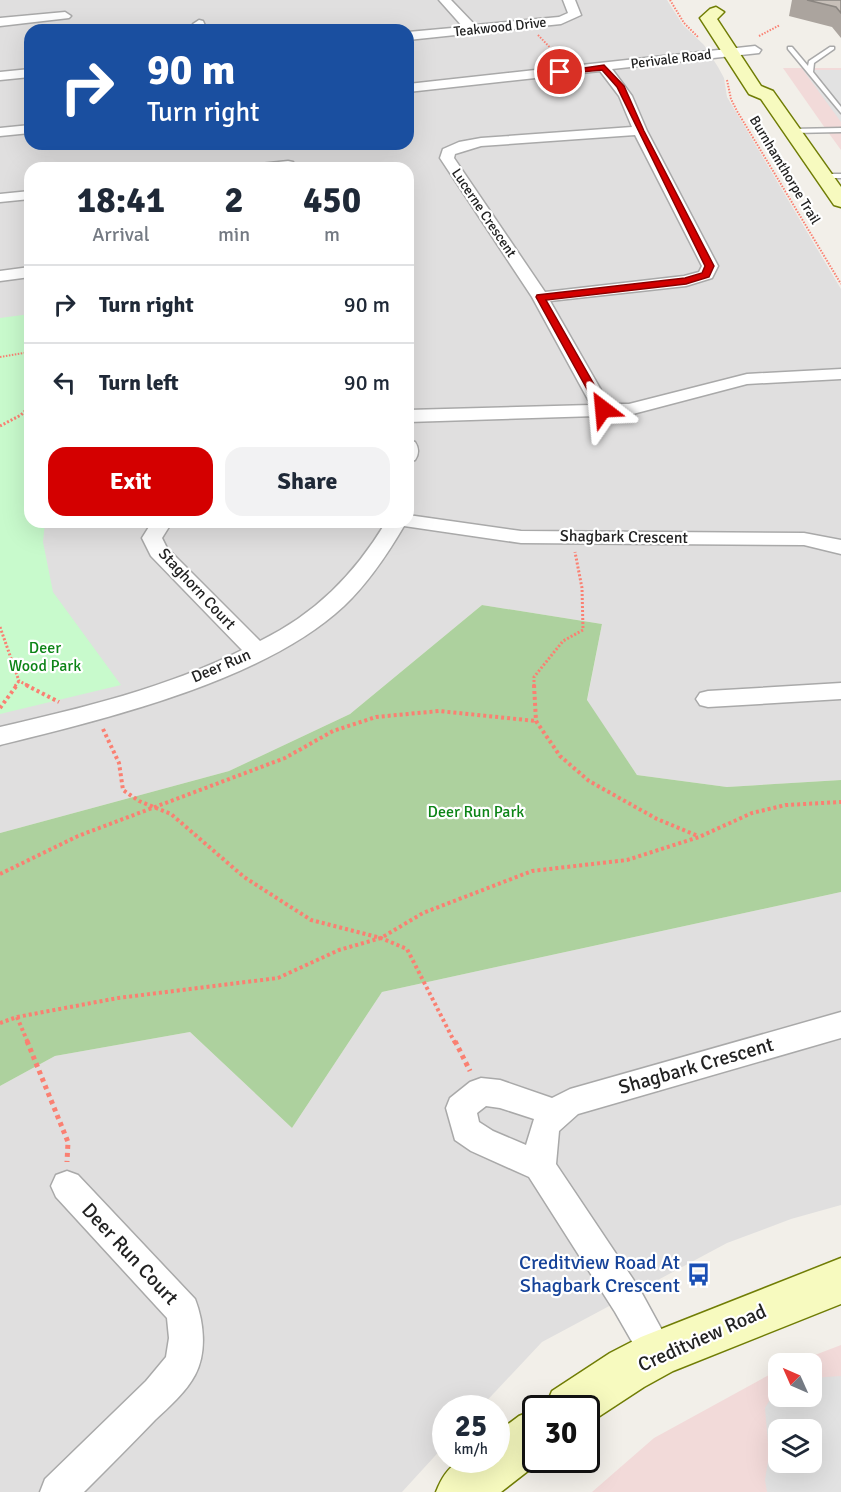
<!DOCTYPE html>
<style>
:root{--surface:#fff;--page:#f2f2f3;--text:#1f2937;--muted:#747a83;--line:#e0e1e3;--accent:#d40000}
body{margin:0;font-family:Signika,sans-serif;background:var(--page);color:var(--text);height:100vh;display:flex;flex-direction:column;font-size:22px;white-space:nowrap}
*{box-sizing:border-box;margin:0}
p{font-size:20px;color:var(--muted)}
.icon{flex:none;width:33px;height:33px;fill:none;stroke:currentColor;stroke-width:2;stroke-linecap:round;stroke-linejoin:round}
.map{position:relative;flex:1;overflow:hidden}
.drawer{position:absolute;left:24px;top:162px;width:390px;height:366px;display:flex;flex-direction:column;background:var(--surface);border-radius:18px;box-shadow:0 6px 24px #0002}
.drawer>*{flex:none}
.hud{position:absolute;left:24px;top:24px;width:390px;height:126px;border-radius:18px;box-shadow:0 6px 24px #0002;background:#1a4fa0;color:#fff;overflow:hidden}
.needle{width:39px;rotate:315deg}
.controls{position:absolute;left:768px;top:1353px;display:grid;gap:12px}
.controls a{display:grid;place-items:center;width:54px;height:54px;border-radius:12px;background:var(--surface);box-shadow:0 6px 24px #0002;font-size:30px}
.speed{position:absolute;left:432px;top:1395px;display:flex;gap:12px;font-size:30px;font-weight:700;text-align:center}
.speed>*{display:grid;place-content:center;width:78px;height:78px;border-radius:50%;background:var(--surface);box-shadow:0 6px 24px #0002;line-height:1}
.speed small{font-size:15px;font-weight:400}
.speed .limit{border:3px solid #111;border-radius:9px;background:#fff;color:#111}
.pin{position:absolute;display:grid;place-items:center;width:51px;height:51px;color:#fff;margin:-26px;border:3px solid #fff;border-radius:50%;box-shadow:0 2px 6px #0007}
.me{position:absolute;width:66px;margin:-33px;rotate:331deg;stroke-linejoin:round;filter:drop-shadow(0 0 4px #0008)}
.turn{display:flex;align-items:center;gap:21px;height:126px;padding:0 24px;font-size:27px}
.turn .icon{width:78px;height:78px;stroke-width:2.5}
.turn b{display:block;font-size:42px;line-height:51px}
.eta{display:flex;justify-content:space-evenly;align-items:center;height:102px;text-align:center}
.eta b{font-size:36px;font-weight:700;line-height:42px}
.primary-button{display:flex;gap:12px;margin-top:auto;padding:12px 24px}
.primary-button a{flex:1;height:69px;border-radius:18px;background:var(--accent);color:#fff;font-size:24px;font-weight:700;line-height:69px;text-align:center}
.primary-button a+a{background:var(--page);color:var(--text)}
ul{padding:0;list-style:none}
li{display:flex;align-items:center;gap:18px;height:78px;padding:0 24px;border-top:2px solid var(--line)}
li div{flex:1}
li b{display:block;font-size:22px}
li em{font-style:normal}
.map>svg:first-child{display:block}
</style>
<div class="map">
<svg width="841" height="1492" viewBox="0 0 841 1492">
<rect width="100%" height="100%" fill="#f2efe9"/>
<g fill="#e0dfdf" fill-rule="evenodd">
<path d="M0 0H667L683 25 704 45 718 67 724 78 727 97 841 289V780L727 787 637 775 587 701 602 624 482 605 350 714 229 771 0 833ZM30 30H408V144H30ZM30 168H408V522H30Z"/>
<path d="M841 892V1205L791 1219 727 1243 542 1342 480 1408H446L445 1445 402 1492H0V1086L55 1056 190 1032 292 1128 382 992Z"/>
</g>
<g fill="#f2dad9" fill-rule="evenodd">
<path d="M783 68H841V150L825 128Z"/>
<path d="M841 1345V1492H592L654 1438 778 1370V1396H812V1364L794 1363ZM778 1430H812V1462H778Z"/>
</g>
<path fill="#add19e" d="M482 605 602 624 587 700 637 775 727 787 841 780V892L382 992 292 1128 190 1032 55 1056 0 1086V833L229 771 350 714Z"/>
<path fill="#c8facc" d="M30 314V522H45L43 542 53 592 121 685 0 714V318Z"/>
<g fill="#e2e2e2" fill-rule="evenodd">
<path d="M803 70H841V122Z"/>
<path d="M841 1376V1492H767L765 1480 769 1455 765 1408 778 1386V1396H812V1378ZM778 1430H812V1462H778Z"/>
</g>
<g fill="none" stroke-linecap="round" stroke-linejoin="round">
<defs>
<g id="lane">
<path d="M788 47H792L808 66 809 61 830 47H834V49L814 63 813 72 841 107V113L788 49Z"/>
<path d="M841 128V132L792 133 789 131 792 129Z"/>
<path d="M821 174H841V178H824L820 176Z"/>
</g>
<g id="street">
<path d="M439 0H451L475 25 559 17 568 13 563 0H575L581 15 561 24 408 40V32L463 27Z"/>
<path d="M65 12 71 16 69 18 0 26V18Z"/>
<path d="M199 20 203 21 207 30H195L193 24Z"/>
<path d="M755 46 761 50 759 53 612 69 632 96 647 131 718 266 712 278 686 286 550 301 609 404H629L747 374 841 369V379L747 384 629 415 408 422V410L591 405 532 297 440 158 443 149 459 142 481 138 632 127 619 96 600 71 408 92V84ZM635 135 702 266 699 272 684 276 545 292 454 158 455 154 481 146Z"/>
<path d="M30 69V77L0 80V72Z"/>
<path d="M30 125V133L0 136V128Z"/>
<path d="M288 161 293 162 295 165 293 168H253L260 164Z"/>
<path d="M30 191V199L0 202V194Z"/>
<path d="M30 267V277L0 281V271Z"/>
<path d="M408 440 415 442C419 448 419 454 415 460L408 462Z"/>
<path d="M408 515 521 531 804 533 841 540V554L804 545 521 543 404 526C387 555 368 583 344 606 264 681 105 719 0 745V727C82 708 166 688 242 650L151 556 142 538 152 522H172L162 538 167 548 260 641C315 614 354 575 386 522H408Z"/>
<path d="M841 683V699L708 707 700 705 696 699 700 693 708 691Z"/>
<path d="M841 1012V1038L578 1114 559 1131 556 1164 639 1288 675 1354 670 1366 658 1371 646 1366 615 1312 529 1177 471 1151 455 1140 446 1108 450 1098 470 1082 481 1078 500 1080 552 1098 570 1089ZM486 1106 500 1108 534 1119 526 1145 493 1131 479 1122 477 1113Z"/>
<path d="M67 1171 78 1175 195 1299C204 1322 207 1353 195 1375 186 1392 169 1407 155 1420 132 1444 108 1468 84 1492H40L45 1479 146 1381 166 1357 169 1338 167 1318 56 1197 51 1186 56 1175Z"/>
</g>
<g id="secondary">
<path d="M716 7 724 12 717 19 761 86 773 91 841 187V207L834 205 761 99 749 94 700 18 710 9Z"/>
<path d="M841 1258V1304L673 1371 644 1387 586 1425V1408H545L552 1391 610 1353 641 1337Z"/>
<path d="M536 1409V1460H542L501 1492H436C450 1457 462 1460 496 1460V1433L519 1416Z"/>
</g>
</defs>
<use href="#lane" stroke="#a9a9a9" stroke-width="3"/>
<use href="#street" stroke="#a9a9a9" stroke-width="3"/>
<use href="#secondary" stroke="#707d05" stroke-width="3"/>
<g stroke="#fa8072" stroke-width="2" stroke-dasharray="1.5 1.5" stroke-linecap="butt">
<path d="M670 0 684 23 698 37"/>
<path d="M538 35 560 58"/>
<path d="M759 36 780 25"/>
<path d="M727 80 731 99 737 111 841 284"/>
<path d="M0 357 30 352"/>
</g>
<g stroke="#fa8072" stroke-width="3" stroke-dasharray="2 2" stroke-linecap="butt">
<path d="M0 426 21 415 30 406"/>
<path d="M0 627 19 681 29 686"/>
<path d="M15 686 19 681"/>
<path d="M534 686V677L563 641 583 630 582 588 575 552"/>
</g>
<g stroke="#fa8072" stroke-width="4" stroke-dasharray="3 3" stroke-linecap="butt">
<path d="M26 685 59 702"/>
<path d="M534 685 536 721 560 756 589 781 657 819 698 836"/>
<path d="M0 708 17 685"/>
<path d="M103 729 119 763 123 790 139 801 171 814 244 877 311 920 381 938 407 949 455 1043"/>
<path d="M0 874 78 836 285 758 333 731 376 717 439 711 536 721"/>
<path d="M17 1017 28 1043"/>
<path d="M0 1023 17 1017 118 998 278 978 339 950 381 938 423 913 532 871 627 860 699 837 752 813 786 805 841 802"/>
</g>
<g stroke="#fa8072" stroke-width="5" stroke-dasharray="4 4" stroke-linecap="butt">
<path d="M27 1041 68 1142 67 1162"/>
<path d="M455 1041 470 1071"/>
</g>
<use href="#lane" fill="#fff" fill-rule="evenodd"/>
<use href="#street" fill="#fff" fill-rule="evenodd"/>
<use href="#secondary" fill="#f7fabf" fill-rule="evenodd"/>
</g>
<path fill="#aba49e" d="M792 0H841V38L832 27 789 16Z"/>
<path fill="#c7bfb8" stroke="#8b8681" stroke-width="1.5" d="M807 0H841V13L836 7Z"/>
<path fill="#d40000" stroke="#8a0000" stroke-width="1.5" d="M604 65 624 86 644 131 714 266 709 277 686 284 546 300 608 409 603 412 598 409 536 297 537 295 685 278 702 273 705 266 617 87 602 70 560 74 557 72Z"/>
<defs>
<symbol id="bus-bare" viewBox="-9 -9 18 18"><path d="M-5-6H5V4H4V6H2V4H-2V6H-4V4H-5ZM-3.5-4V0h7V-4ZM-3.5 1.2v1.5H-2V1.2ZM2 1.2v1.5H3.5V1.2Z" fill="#1a4fb4" stroke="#fff" stroke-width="2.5" paint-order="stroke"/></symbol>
</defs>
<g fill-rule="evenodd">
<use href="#bus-bare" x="682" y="1258" width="33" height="33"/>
</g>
<g text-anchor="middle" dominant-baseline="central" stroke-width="4.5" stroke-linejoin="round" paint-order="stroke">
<g font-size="14" fill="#222" stroke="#fff">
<text transform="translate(500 27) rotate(-6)">Teakwood Drive</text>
<text transform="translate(671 59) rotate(-7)">Perivale Road</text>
<text transform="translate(785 170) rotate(59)">Burnhamthorpe Trail</text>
<text transform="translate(484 213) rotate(56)">Lucerne Crescent</text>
</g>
<g font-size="16" fill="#222" stroke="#fff">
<text transform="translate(624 537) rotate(1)">Shagbark Crescent</text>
<text transform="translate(197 589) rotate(47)">Staghorn Court</text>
<text transform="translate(221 666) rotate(-23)">Deer Run</text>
</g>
<g font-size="16" fill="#0c8416" stroke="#fff">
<text x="45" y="648">Deer<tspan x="45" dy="18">Wood Park</tspan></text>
<text x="476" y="812">Deer Run Park</text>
</g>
<g font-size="20" fill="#222" stroke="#fff">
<text transform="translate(696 1066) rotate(-16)">Shagbark Crescent</text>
<text transform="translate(130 1254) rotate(47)">Deer Run Court</text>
<text transform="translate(702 1338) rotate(-24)">Creditview Road</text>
</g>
<g font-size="20" fill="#164399" stroke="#fff" text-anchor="end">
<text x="680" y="1262">Creditview Road At<tspan x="680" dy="23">Shagbark Crescent</tspan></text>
</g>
</g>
</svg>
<div class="controls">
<a><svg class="needle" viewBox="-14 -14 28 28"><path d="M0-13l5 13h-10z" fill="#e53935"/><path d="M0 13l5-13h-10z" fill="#747a83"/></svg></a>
<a><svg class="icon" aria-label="layers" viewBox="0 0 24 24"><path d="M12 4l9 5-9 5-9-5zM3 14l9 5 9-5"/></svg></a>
</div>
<div class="speed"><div>25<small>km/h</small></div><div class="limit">30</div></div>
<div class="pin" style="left:560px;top:72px;background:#d93025"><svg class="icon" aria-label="arrive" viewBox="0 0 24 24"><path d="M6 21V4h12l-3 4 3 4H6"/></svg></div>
<svg class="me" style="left:603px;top:409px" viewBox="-20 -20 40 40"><path d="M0-17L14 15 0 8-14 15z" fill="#d40000" stroke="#fff" stroke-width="4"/></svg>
<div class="hud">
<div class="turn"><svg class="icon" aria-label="right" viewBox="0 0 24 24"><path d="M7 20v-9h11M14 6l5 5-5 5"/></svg><div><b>90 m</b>Turn right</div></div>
</div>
<section class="drawer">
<div class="eta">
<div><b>18:41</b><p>Arrival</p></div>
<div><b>2</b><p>min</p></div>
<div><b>450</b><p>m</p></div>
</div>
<ul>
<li><svg class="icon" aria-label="right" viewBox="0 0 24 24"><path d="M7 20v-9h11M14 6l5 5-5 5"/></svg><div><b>Turn right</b></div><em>90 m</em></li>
<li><svg class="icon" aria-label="left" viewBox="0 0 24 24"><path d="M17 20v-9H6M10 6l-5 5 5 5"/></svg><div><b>Turn left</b></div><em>90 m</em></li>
</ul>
<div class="primary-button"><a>Exit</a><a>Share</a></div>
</section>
</div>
